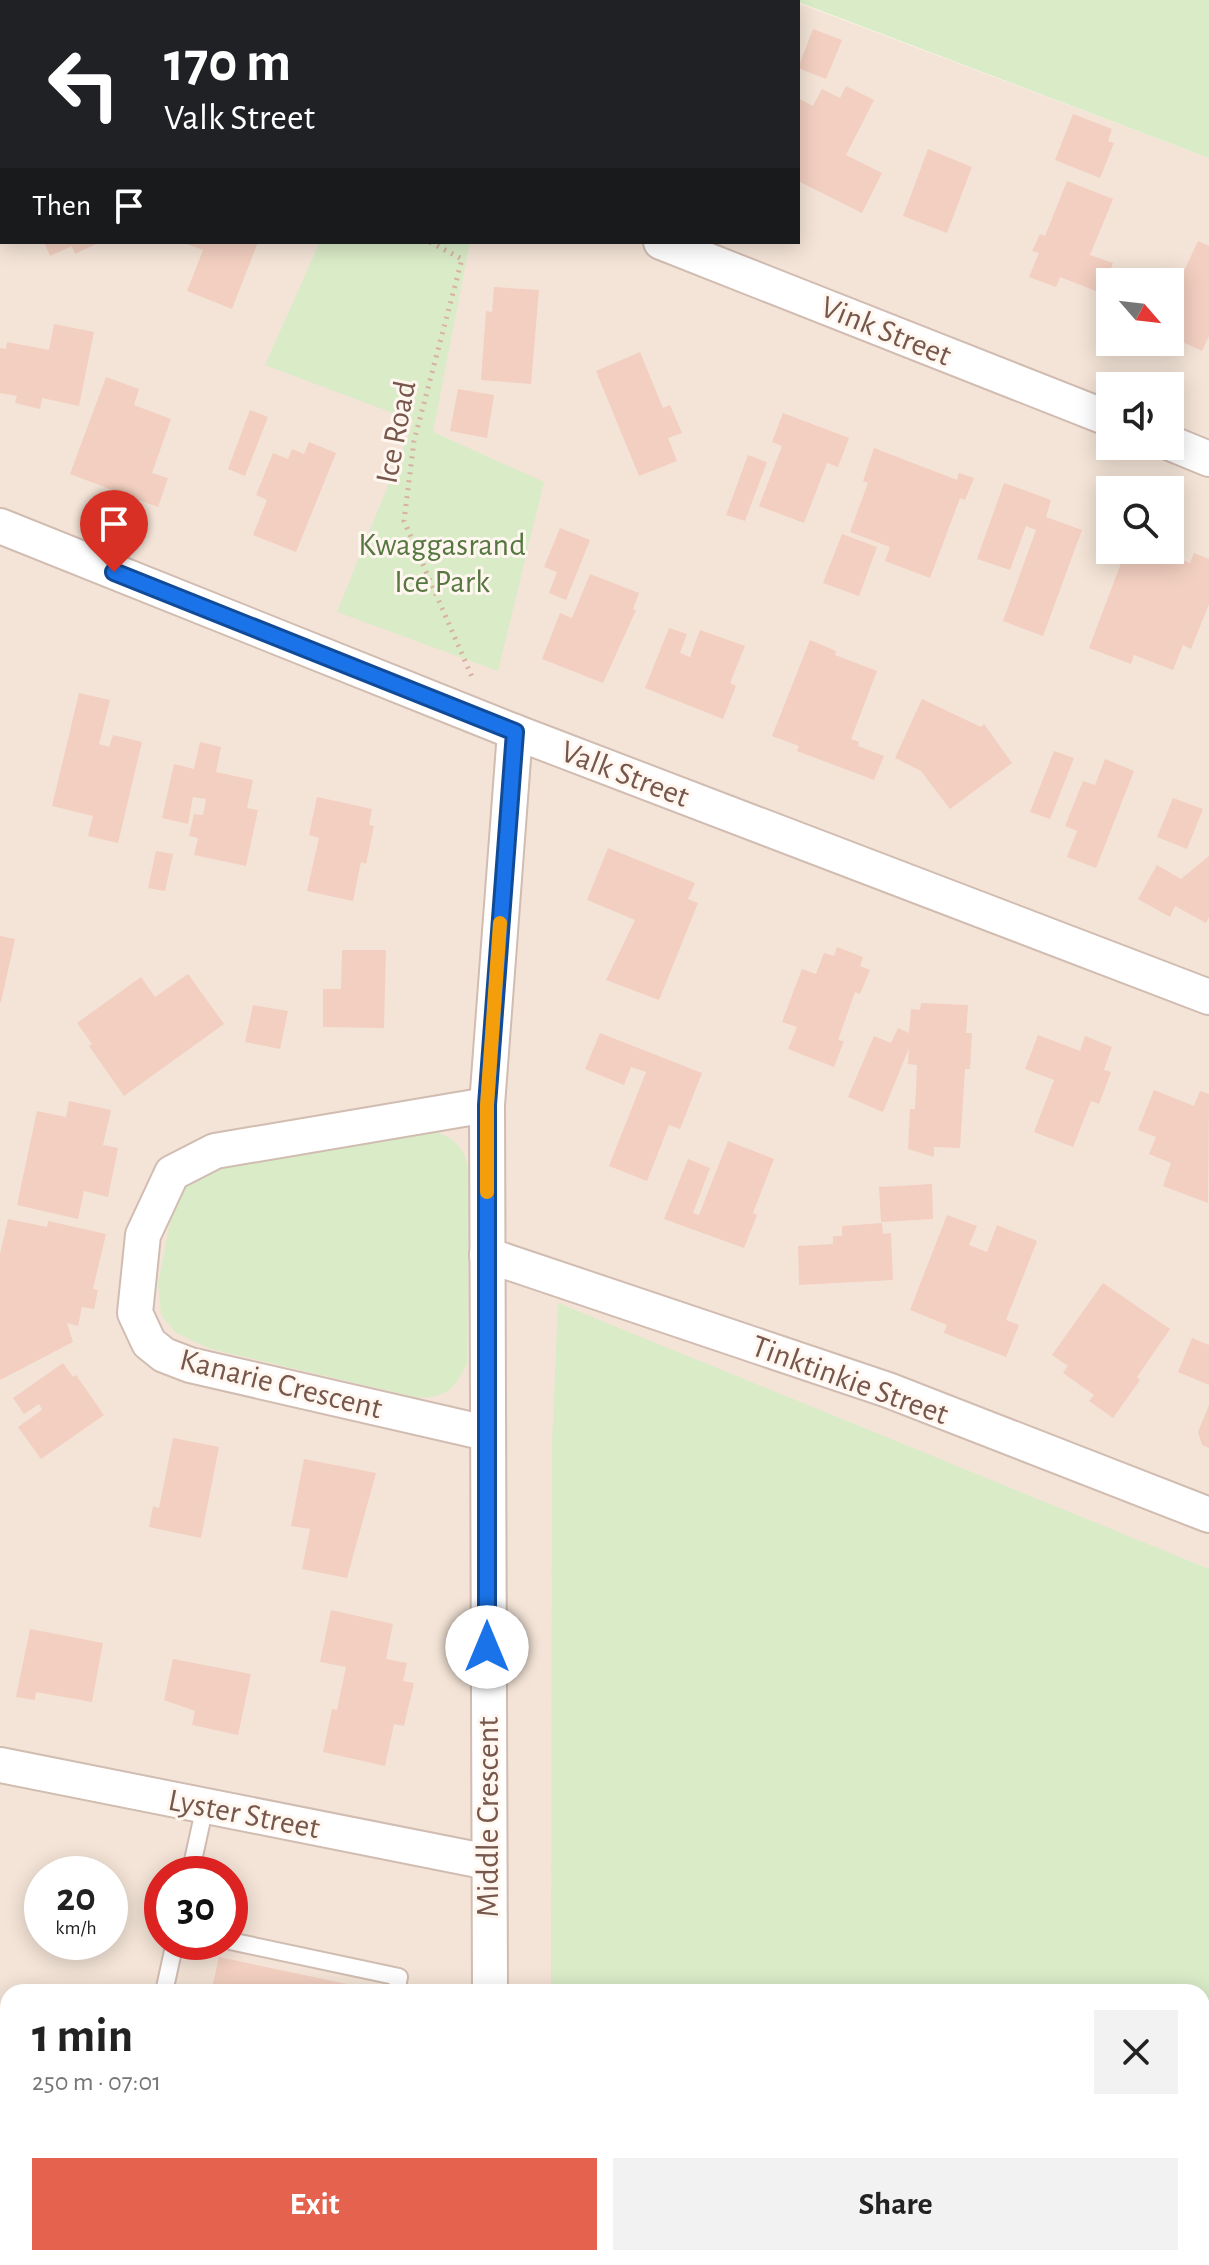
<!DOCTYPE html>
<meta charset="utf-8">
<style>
:root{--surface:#fff;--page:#f2f2f2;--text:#222;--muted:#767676;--accent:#e5624f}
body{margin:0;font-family:"Alegreya Sans",sans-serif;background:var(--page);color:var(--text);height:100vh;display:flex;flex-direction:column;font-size:30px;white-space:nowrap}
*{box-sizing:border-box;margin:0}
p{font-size:26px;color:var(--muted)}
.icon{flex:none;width:44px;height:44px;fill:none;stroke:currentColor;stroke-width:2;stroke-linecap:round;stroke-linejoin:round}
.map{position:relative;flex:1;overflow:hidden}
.panel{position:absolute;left:0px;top:1984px;width:1210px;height:282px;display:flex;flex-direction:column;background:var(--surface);border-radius:24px 24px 0 0;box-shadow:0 4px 20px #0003}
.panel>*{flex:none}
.hud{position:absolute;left:0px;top:0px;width:800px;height:244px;box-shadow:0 4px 20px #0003;background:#202124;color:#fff;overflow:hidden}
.needle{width:52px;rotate:118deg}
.fabs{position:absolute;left:1096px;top:268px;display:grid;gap:16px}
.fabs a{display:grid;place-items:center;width:88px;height:88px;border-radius:0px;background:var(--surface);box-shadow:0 4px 20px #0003;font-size:40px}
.speed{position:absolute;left:24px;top:1856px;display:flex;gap:16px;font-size:40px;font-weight:700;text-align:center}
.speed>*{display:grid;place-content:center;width:104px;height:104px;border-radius:50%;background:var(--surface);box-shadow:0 4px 20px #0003;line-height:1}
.speed small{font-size:20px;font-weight:400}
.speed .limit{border:12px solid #d22;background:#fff;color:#111}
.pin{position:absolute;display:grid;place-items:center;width:68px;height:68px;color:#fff;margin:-82px -34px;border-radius:50% 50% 50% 0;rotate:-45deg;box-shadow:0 0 8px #0007}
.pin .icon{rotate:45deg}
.me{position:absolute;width:88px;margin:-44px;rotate:0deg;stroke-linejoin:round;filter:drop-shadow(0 0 6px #0008)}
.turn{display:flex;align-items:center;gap:28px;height:168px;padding:0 32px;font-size:36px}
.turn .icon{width:104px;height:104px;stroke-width:2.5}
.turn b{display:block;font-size:56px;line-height:68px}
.then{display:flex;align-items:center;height:76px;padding:0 32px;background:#0003;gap:16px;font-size:30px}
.round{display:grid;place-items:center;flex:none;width:84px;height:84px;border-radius:0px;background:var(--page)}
.headline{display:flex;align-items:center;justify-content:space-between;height:136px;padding:0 32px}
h1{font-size:48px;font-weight:600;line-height:60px}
.button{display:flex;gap:16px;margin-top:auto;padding:16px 32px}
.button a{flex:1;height:92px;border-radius:0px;background:var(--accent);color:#fff;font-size:32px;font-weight:600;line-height:92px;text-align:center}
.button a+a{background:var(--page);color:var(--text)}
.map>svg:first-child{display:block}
</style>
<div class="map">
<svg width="1209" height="2265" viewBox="0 0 1209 2265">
<rect width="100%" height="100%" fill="#fcf3e9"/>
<path fill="#f4e4d7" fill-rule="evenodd" d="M0 0 794 2H2V242H798V3L1209 158V2265H0ZM1110 282H1170V342H1110ZM1110 386H1170V446H1110ZM1110 490H1170V550H1110ZM42 1874H110V1942H42ZM162 1874H230V1942H162ZM8 1992H1202V2258H8Z"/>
<g fill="#d9ebc7">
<path d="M789 0H1209V158L798 2Z"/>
<path d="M320 242H470L433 432 544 482 498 671 337 612 414 421 265 365Z"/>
<path d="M427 1128C454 1139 463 1142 469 1172L467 1364C453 1390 449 1396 419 1398L211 1349 176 1333 161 1315 158 1283 172 1212 192 1174 216 1162Z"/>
<path d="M558 1303 1209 1569V2265H531V2258H1202V1992H551L552 1442Z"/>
</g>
<g fill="#f2cfc0">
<path d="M813 29 842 40 826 79 798 68Z"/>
<path d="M846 86 874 100 846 155 882 173 862 213 798 181V98L813 106 822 89 840 98Z"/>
<path d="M1073 114 1112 129 1108 141 1114 143 1100 178 1055 160Z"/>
<path d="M928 149 972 167 947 233 903 216Z"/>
<path d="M1067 181 1113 199 1090 255 1113 263 1101 293 1060 277 1056 287 1029 277 1039 253 1032 251 1040 234 1045 236Z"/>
<path d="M1198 241 1209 246V336L1202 351 1170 336V301Z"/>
<path d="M44 242H100L75 254 72 246 50 256Z"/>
<path d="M182 242H258L232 309 187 291 203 250Z"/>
<path d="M494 287 539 290 531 384 481 380 486 311 492 312Z"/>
<path d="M54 324 94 332 79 406 42 398 40 409 15 403 17 396 0 393V348L6 349 7 342 49 350Z"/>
<path d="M640 352 663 408 670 405 682 433 668 438 677 461 639 476 596 371Z"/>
<path d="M106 377 139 389 134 405 171 419 152 473 168 478 158 507 70 474Z"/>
<path d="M458 389 494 395 487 438 450 431Z"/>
<path d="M250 410 268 417 245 476 228 469Z"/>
<path d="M783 413 849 438 838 467 827 463 804 523 759 506 782 446 772 442Z"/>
<path d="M309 442 336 453 296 552 253 535 267 500 256 495 273 453 288 459 292 449 304 454Z"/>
<path d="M874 448 957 480 959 473 974 478 965 500 960 498 930 578 885 561 890 547 850 532 868 483 863 481Z"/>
<path d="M748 455 767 462 745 521 726 515Z"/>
<path d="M1004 483 1051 500 1046 517 1082 530 1043 636 1003 621 1036 530 1026 526 1010 570 977 559Z"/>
<path d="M560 528 590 540 566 600 549 593 557 572 544 567Z"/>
<path d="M842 534 877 547 859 596 823 583Z"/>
<path d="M1126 550H1158L1190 563 1194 553 1209 559V604L1191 649 1183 645 1173 670 1134 655 1131 664 1089 648Z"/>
<path d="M590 574 639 593 633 609 636 610 603 683 542 659 560 613 572 618Z"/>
<path d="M669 628 687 634 680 653 690 657 700 630 745 646 730 683 736 686 723 719 645 688Z"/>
<path d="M810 640 836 651 835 655 877 671 851 739 859 742 858 746 884 756 874 780 797 751 799 746 772 736Z"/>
<path d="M79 693 110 700 99 744 109 747 113 735 142 742 118 843 88 836 93 816 52 806Z"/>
<path d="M922 699 981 727 984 724 1012 763 950 809 921 771 895 758Z"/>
<path d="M200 742 221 747 216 772 253 780 247 808 258 810 246 866 194 855 198 838 189 836 194 814 203 815 206 799 193 797 188 824 162 818 174 764 194 769Z"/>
<path d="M1054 751 1074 758 1050 819 1030 812Z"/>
<path d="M1105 759 1134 771 1096 868 1067 857 1077 831 1065 826 1083 781 1095 785Z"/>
<path d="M317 797 372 809 369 825 374 826 366 864 361 862 353 901 307 891 319 838 309 835Z"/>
<path d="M1173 798 1203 809 1187 849 1157 837Z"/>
<path d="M608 848 695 883 688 899 698 903 659 1000 606 980 635 920 587 900Z"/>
<path d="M156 851 173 854 165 891 148 888Z"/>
<path d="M1209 856V917L1206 923 1175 906 1170 917 1138 899 1157 865 1181 879Z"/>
<path d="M0 936 15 939 1 1002H0Z"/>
<path d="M837 947 863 957 860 966 870 970 860 994 855 992 838 1040 844 1041 834 1067 788 1049 797 1027 782 1022 802 969 816 974 824 953 834 956Z"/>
<path d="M342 950H386L384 1028 323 1027V989H341Z"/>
<path d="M188 974 224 1024 124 1096 89 1046 92 1044 77 1023 141 977 155 997Z"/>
<path d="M921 1003 968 1005 966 1033H972L970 1069H965L960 1148 934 1147V1157L908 1149 910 1109H915L917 1065 908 1064 909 1048 883 1112 848 1097 874 1036 891 1043 898 1028 909 1033 911 1009 920 1010Z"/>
<path d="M253 1005 288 1011 280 1049 245 1042Z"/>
<path d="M600 1033 702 1073 680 1129 669 1125 647 1181 609 1166 646 1072 631 1067 624 1085 585 1069Z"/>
<path d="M1038 1035 1080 1051 1085 1036 1112 1047 1104 1070 1111 1072 1099 1104 1091 1101 1073 1147 1034 1132 1054 1080 1025 1069Z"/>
<path d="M1154 1090 1194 1106 1200 1091 1209 1094 1208 1203 1163 1186 1171 1163 1149 1154 1156 1137 1138 1130Z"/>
<path d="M69 1101 111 1110 103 1145 118 1148 108 1197 84 1191 78 1219 17 1205 37 1111 66 1117Z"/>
<path d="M728 1141 774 1159 753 1213 757 1215 744 1248 664 1219 688 1159 710 1168 693 1213 699 1215Z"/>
<path d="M932 1184 933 1219 881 1222 879 1187Z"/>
<path d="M947 1215 977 1226 969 1245 987 1252 997 1225 1037 1241 1006 1320 1019 1325 1006 1357 944 1333 947 1325 910 1310Z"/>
<path d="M8 1219 47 1227 48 1221 106 1234 93 1289 98 1290 94 1309 82 1307 78 1326 67 1323 73 1342 0 1380V1254Z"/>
<path d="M882 1223 883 1234 891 1233 893 1280 799 1285 798 1246 833 1244V1236H842V1226Z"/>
<path d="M1103 1283 1170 1329 1137 1377 1140 1380 1113 1418 1089 1401 1094 1395 1063 1373 1068 1366 1052 1355Z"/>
<path d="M1192 1338 1209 1345V1385L1178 1372Z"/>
<path d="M63 1363 73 1377 76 1375 104 1415 41 1459 18 1427 42 1410 39 1404 24 1414 13 1398Z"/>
<path d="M1209 1405V1448L1202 1445 1198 1432Z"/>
<path d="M173 1438 219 1447 201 1538 149 1527 153 1506 159 1508Z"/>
<path d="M304 1459 376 1473 347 1578 302 1569 310 1529 291 1526Z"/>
<path d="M331 1610 393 1624 386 1659 407 1663 403 1681 414 1683 404 1726 394 1724 385 1766 323 1752 332 1709 337 1710 346 1667 320 1662Z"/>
<path d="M30 1629 103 1643 92 1702 36 1692 35 1700 16 1697Z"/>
<path d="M173 1659 251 1674 238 1735 192 1725 195 1711 164 1700Z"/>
<path d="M219 1957 380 1991V1992H211Z"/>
</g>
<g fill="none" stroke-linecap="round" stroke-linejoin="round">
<defs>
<g id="service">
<path d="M190 1874 205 1806"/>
<path d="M230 1941 399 1977 396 1992"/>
<path d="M164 1992 175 1942"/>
</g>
<g id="minor">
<path d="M49 0 54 2"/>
<path d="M661 242 1110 419"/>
<path d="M1170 443 1209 459"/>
<path d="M0 526 515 732 1209 997"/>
<path d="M487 1255 888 1390 1209 1515"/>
<path d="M486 1433 190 1365 164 1355 149 1343 135 1313 143 1235 172 1173 215 1151 487 1105"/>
<path d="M0 1765 488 1862"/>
<path d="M490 1992 487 1105 515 732"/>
<path d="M477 2265 478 2258"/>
</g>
</defs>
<use href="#service" stroke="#d1bcb1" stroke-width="20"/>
<use href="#minor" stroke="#d1bcb1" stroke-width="38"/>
<path stroke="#d7b2a3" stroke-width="5" stroke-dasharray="2 6" stroke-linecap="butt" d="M430 242 462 259 414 441 404 521 472 677"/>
<use href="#service" stroke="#fff" stroke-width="16"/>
<use href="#minor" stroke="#fff" stroke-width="34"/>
</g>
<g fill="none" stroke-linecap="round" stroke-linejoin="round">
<defs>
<path id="route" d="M114 572 515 732 487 1105V1647"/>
</defs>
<use href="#route" stroke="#114b97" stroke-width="20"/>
<use href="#route" stroke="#1a73e8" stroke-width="14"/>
<path stroke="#f59e0b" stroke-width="14" d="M487 1192V1105L500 923"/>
</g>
<g text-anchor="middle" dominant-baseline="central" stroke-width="6" stroke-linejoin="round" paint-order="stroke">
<g font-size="32" fill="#77574c" stroke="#fff7ef">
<text transform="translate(886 331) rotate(22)">Vink Street</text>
<text transform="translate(396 432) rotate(-79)">Ice Road</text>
<text transform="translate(625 774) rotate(21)">Valk Street</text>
<text transform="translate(850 1380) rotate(20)">Tinktinkie Street</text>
<text transform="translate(281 1384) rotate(14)">Kanarie Crescent</text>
<text transform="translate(244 1814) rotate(11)">Lyster Street</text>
<text transform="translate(488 1817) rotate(-90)">Middle Crescent</text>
</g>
<g font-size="32" fill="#567741" stroke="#fff7ef">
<text x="442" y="545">Kwaggasrand<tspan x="442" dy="37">Ice Park</tspan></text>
</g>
</g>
</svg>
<div class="fabs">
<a><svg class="needle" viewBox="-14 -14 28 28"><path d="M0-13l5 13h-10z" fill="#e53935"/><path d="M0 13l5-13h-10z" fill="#767676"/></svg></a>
<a><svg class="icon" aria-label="sound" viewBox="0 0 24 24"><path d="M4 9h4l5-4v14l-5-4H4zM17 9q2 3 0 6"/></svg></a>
<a><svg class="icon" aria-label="search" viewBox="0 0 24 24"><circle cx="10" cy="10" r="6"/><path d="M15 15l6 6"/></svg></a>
</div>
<div class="speed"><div>20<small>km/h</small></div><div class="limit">30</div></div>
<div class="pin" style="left:114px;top:572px;background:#d93025"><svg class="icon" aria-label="arrive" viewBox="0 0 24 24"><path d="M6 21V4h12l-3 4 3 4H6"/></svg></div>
<svg class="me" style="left:487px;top:1647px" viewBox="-20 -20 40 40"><circle r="19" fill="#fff"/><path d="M0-13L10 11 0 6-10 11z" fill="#1a73e8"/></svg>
<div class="hud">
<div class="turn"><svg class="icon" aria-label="left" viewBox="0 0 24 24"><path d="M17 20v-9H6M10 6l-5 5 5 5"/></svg><div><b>170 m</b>Valk Street</div></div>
<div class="then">Then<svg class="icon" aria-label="arrive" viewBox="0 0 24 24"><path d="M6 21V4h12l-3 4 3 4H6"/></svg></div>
</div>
<section class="panel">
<div class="headline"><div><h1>1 min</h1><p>250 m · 07:01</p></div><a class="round"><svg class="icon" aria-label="close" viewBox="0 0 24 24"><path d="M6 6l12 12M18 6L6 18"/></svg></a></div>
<div class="button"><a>Exit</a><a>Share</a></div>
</section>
</div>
